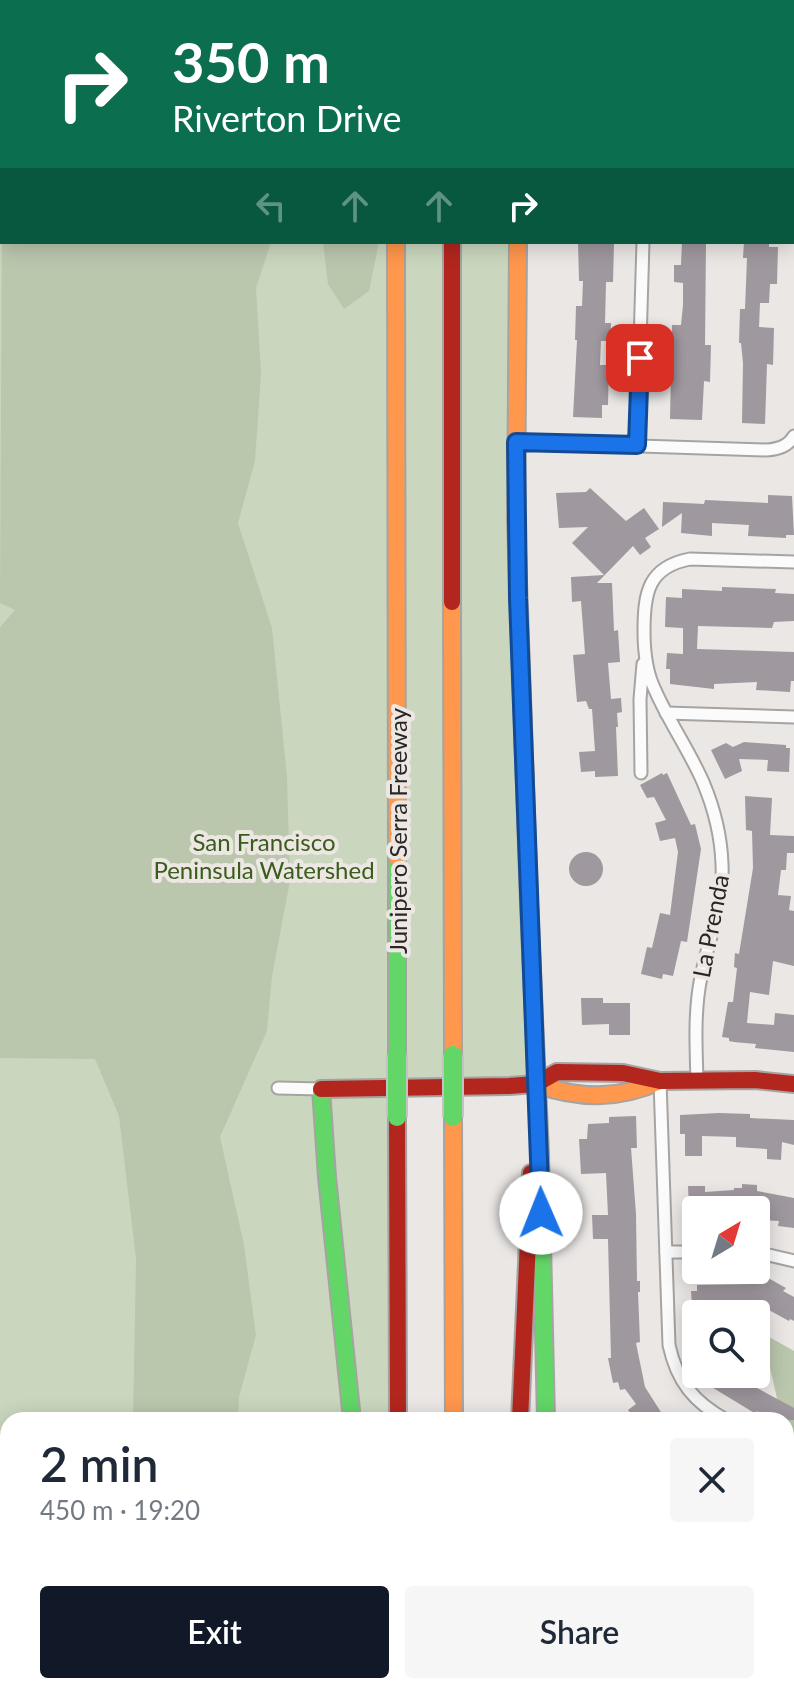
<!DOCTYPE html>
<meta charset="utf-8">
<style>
:root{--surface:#fff;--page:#f6f6f7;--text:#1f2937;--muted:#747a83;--accent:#111827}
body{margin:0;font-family:Lato,sans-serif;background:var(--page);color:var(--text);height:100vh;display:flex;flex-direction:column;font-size:30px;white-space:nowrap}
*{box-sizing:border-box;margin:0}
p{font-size:26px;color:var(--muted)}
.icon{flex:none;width:44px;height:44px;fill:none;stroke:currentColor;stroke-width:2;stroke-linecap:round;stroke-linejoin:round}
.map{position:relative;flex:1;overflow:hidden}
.sheet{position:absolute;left:0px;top:1412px;width:794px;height:282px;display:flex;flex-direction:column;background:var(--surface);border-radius:24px 24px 0 0;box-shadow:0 4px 20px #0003}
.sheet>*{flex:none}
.top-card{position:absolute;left:0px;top:0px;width:794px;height:244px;box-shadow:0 4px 20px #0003;background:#0b6e4f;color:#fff;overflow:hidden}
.needle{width:52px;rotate:38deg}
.controls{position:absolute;left:682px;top:1196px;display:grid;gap:16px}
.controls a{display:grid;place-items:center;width:88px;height:88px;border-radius:8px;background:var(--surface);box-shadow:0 4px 20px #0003;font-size:40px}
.pin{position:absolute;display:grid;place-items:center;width:68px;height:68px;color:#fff;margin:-34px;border-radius:16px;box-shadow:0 4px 12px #0006}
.me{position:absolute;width:88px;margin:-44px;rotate:359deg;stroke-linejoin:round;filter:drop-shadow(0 0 6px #0008)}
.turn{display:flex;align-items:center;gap:28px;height:168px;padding:0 40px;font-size:36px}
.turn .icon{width:104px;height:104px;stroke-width:2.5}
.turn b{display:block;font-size:56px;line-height:68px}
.lanes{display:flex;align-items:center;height:76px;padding:0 40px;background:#0003;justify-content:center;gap:40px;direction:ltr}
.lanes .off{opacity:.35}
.round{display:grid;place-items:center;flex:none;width:84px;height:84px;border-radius:8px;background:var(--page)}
.overview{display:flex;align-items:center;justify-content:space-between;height:136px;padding:0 40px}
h1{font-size:48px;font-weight:600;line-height:60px}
.action{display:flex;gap:16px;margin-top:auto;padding:16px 40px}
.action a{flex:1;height:92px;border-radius:8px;background:var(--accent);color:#fff;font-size:32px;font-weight:600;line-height:92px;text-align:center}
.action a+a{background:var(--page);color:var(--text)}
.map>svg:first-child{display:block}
</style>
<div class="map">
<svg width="794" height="1693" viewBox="0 0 794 1693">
<rect width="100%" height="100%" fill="#eae7e5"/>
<path fill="#cad7be" d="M0 0H522L2 2V242H518L516 442 538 1088H398V1420H8V1686H406V1693H0Z"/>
<g fill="#bac7ad">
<path d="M37 0H266V2H36Z"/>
<path d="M2 205V242H271L256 288 261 373 255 461 238 523 272 628 287 777 290 881 272 976 267 1031 220 1137 244 1245 256 1335 239 1397 238 1420H133L136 1259 119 1116 95 1059 0 1058V627L15 610 0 603Z"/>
<path d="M323 242H379L369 291 344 309 328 284Z"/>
<path d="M762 1333 794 1351V1471L786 1437V1420H782Z"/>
<path d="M0 1639 8 1645V1668L0 1684Z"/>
<path d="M278 1686H352L354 1693H279Z"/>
</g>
<g fill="#9f989f">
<path d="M578 242 614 244 613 282H606L605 323H611L610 341H601L600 365H609L608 405H602V418L573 417 577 340H575L576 306H582L583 281H579Z"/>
<path d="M682 242H706L705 345H711L710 382 704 381 702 420 670 419 672 325H681L683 305V283L674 282V265H681Z"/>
<path d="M744 242H769V247H778L777 284H770L769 303H760L759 327 774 328 773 365 767 364 765 424 742 423 743 363 741 343H739L740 309H745L747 258H743Z"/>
<path d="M590 488 626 521 644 508 659 529 645 538 651 547 640 555 633 546 597 583H612L614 631 618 630 620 662 608 663 611 699 621 698 622 712 617 713 618 727H616L618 776 595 777V771L581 772 579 752 595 751 592 709H589L586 701 577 702 573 655 585 654 581 601 572 602 571 577 604 575 572 543 588 527 559 528 556 493 586 492Z"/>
<path d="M768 495 792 496 794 535H786V538L748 536 749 525 712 523V536L681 533 682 513 662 527 663 502 704 504 705 500 768 503Z"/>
<path d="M722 587 776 589 775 593 794 594V621L774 622 772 628 698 626 697 649 794 652V681H791L790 692 756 690 757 682 714 684V689L670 684V669H666L667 653 683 654V628L665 627 666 597 682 598V589L722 591Z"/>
<path d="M744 742 786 745V748H790L789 772 767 771 768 760 739 759 742 771 725 779 711 750 726 743 733 747Z"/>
<path d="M662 773 663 775 667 773 691 825 695 824 701 849 687 942 681 941 673 976 663 974 662 979 641 974 647 947 652 948 660 913 670 915 678 852 675 838 660 841 655 823 666 820 654 797 647 798 640 785Z"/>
<path d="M745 796 772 798 770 835 794 836V853H787L786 870H781L778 895 791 896 789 910 794 911V966L773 961 769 995 750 992 747 1023 774 1025 775 1013 794 1015V1052L755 1048 756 1044 734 1042 729 1041V1038L722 1037 728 1002H733L737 968 734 967 735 953 739 954 753 868 752 831 746 830Z"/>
<circle cx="586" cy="869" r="17"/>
<path d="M581 998H603V1003H630V1035H609V1024L582 1025Z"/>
<path d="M719 1113 750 1114V1118L794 1120V1145L782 1142 781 1160 767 1159V1149L736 1147V1137L702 1136V1156H685V1134H680V1115Z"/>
<path d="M636 1116 637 1148H631L636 1214 637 1281H640V1292H638L640 1342 636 1343 645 1387 666 1420H635L628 1410 636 1404 625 1389 620 1390 618 1382 613 1383 608 1358H611L608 1239H593L592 1215H608L606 1173 581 1174 579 1139H587L588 1124 609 1123V1117Z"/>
<path d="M742 1184 757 1185V1191L794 1198V1228L778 1226 779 1221 760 1220 761 1210H689L688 1186H705V1192L734 1190V1188H742Z"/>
<path d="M770 1279 786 1288 783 1291 794 1297V1321L790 1319 789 1321 756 1303 755 1314H697V1308H692L691 1291H697V1285L750 1284V1280Z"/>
<path d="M710 1374H731L794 1408V1420H773L757 1411 756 1414 705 1383Z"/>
</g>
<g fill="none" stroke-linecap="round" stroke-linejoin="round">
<defs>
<g id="street">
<path d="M650 2 651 0"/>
<path d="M792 162H794"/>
<path d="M516 442 767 450C779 449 788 446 794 436"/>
<path d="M637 445 643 242"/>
<path d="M666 713 794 717"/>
<path d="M641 773 640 699 643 664"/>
<path d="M697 1080C696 1046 694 1011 701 977 708 940 724 904 722 864 721 836 714 808 703 782 689 750 669 722 655 690 646 672 644 651 644 631 644 593 648 567 690 559L794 562"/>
<path d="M660 1081 669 1345C677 1382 694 1402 726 1420"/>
<path d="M278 1088 321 1089"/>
<path d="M666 1252H696"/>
<path d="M756 1252 794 1261"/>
<path d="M786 1453 794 1458"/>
<path d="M673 1693 674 1686"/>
</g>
<g id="fast">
<path d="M522 0V2"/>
<path d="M397 858V1055"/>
<path d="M529 904 540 1154 546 1420"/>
<path d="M321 1089 327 1177 352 1420"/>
<path d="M406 1686V1693"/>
<path d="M469 1686 470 1693"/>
<path d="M774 1686 776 1693"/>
</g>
<g id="slow">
<path d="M451 0V2"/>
<path d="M396 242 397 858"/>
<path d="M518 242 516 522 529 904"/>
<path d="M452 602 453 1055"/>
<path d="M536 1084C579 1099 618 1100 660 1081"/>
<path d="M453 1117 454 1420"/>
<path d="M551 1686V1693"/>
</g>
<g id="jam">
<path d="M395 0V2"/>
<path d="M452 242V602"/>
<path d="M321 1089 509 1086 536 1084 557 1072 623 1073 660 1081 755 1080 794 1084"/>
<path d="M397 1117 398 1420"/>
<path d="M520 1420 531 1173"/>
<path d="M380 1686V1693"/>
</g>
</defs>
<use href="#street" stroke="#a6a4a2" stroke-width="15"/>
<use href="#fast" stroke="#a6a4a2" stroke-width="20"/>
<use href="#slow" stroke="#a6a4a2" stroke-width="20"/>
<use href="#jam" stroke="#a6a4a2" stroke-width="20"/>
<use href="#street" stroke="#fcfbfb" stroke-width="11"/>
<use href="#fast" stroke="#63d668" stroke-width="16"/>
<use href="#slow" stroke="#ff974d" stroke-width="16"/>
<use href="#jam" stroke="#b3261e" stroke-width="16"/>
<defs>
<g id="fast-bridge">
<path d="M397 1055V1117"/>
<path d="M453 1055V1117"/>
</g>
</defs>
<use href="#fast-bridge" stroke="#c5c3c2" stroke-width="22" stroke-linecap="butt"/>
<use href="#fast-bridge" stroke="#63d668" stroke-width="18"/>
</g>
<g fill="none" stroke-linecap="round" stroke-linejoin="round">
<defs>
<path id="route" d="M541 1213 518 598 516 442 637 445 640 358"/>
</defs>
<use href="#route" stroke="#114b97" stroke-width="20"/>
<use href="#route" stroke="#1a73e8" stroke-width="14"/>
</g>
<g text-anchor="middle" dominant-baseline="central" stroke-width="8" stroke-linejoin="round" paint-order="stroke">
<g font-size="24" fill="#282725" stroke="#ece7e3">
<text transform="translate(397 831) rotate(-90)">Junipero Serra Freeway</text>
<text transform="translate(710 926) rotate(-79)">La Prenda</text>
</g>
<g font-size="24" fill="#3a5c1c" stroke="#ece7e3">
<text x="264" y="841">San Francisco<tspan x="264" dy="28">Peninsula Watershed</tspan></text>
</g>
</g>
</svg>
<div class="controls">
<a><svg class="needle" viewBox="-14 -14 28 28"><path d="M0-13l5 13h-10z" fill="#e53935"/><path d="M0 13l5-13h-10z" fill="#747a83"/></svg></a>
<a><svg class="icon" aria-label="search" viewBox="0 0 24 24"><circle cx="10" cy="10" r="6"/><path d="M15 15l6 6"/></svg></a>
</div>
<div class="pin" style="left:640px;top:358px;background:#d93025"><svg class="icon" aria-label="arrive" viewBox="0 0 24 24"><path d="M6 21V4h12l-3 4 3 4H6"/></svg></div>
<svg class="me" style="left:541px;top:1213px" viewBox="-20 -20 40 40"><circle r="19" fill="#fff"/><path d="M0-13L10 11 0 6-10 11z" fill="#1a73e8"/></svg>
<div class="top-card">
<div class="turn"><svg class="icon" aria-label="right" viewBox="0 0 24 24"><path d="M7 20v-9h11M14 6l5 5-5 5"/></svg><div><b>350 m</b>Riverton Drive</div></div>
<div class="lanes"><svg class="icon off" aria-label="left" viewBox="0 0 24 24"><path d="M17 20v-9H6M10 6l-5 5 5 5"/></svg><svg class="icon off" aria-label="ahead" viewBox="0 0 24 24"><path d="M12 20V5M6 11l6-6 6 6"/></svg><svg class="icon off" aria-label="ahead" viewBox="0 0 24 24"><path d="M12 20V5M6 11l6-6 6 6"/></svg><svg class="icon" aria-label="right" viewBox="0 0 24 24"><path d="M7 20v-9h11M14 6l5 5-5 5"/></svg></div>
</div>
<section class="sheet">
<div class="overview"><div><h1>2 min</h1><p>450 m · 19:20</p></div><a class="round"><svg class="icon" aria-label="close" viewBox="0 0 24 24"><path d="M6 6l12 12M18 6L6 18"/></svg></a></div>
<div class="action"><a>Exit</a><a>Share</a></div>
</section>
</div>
